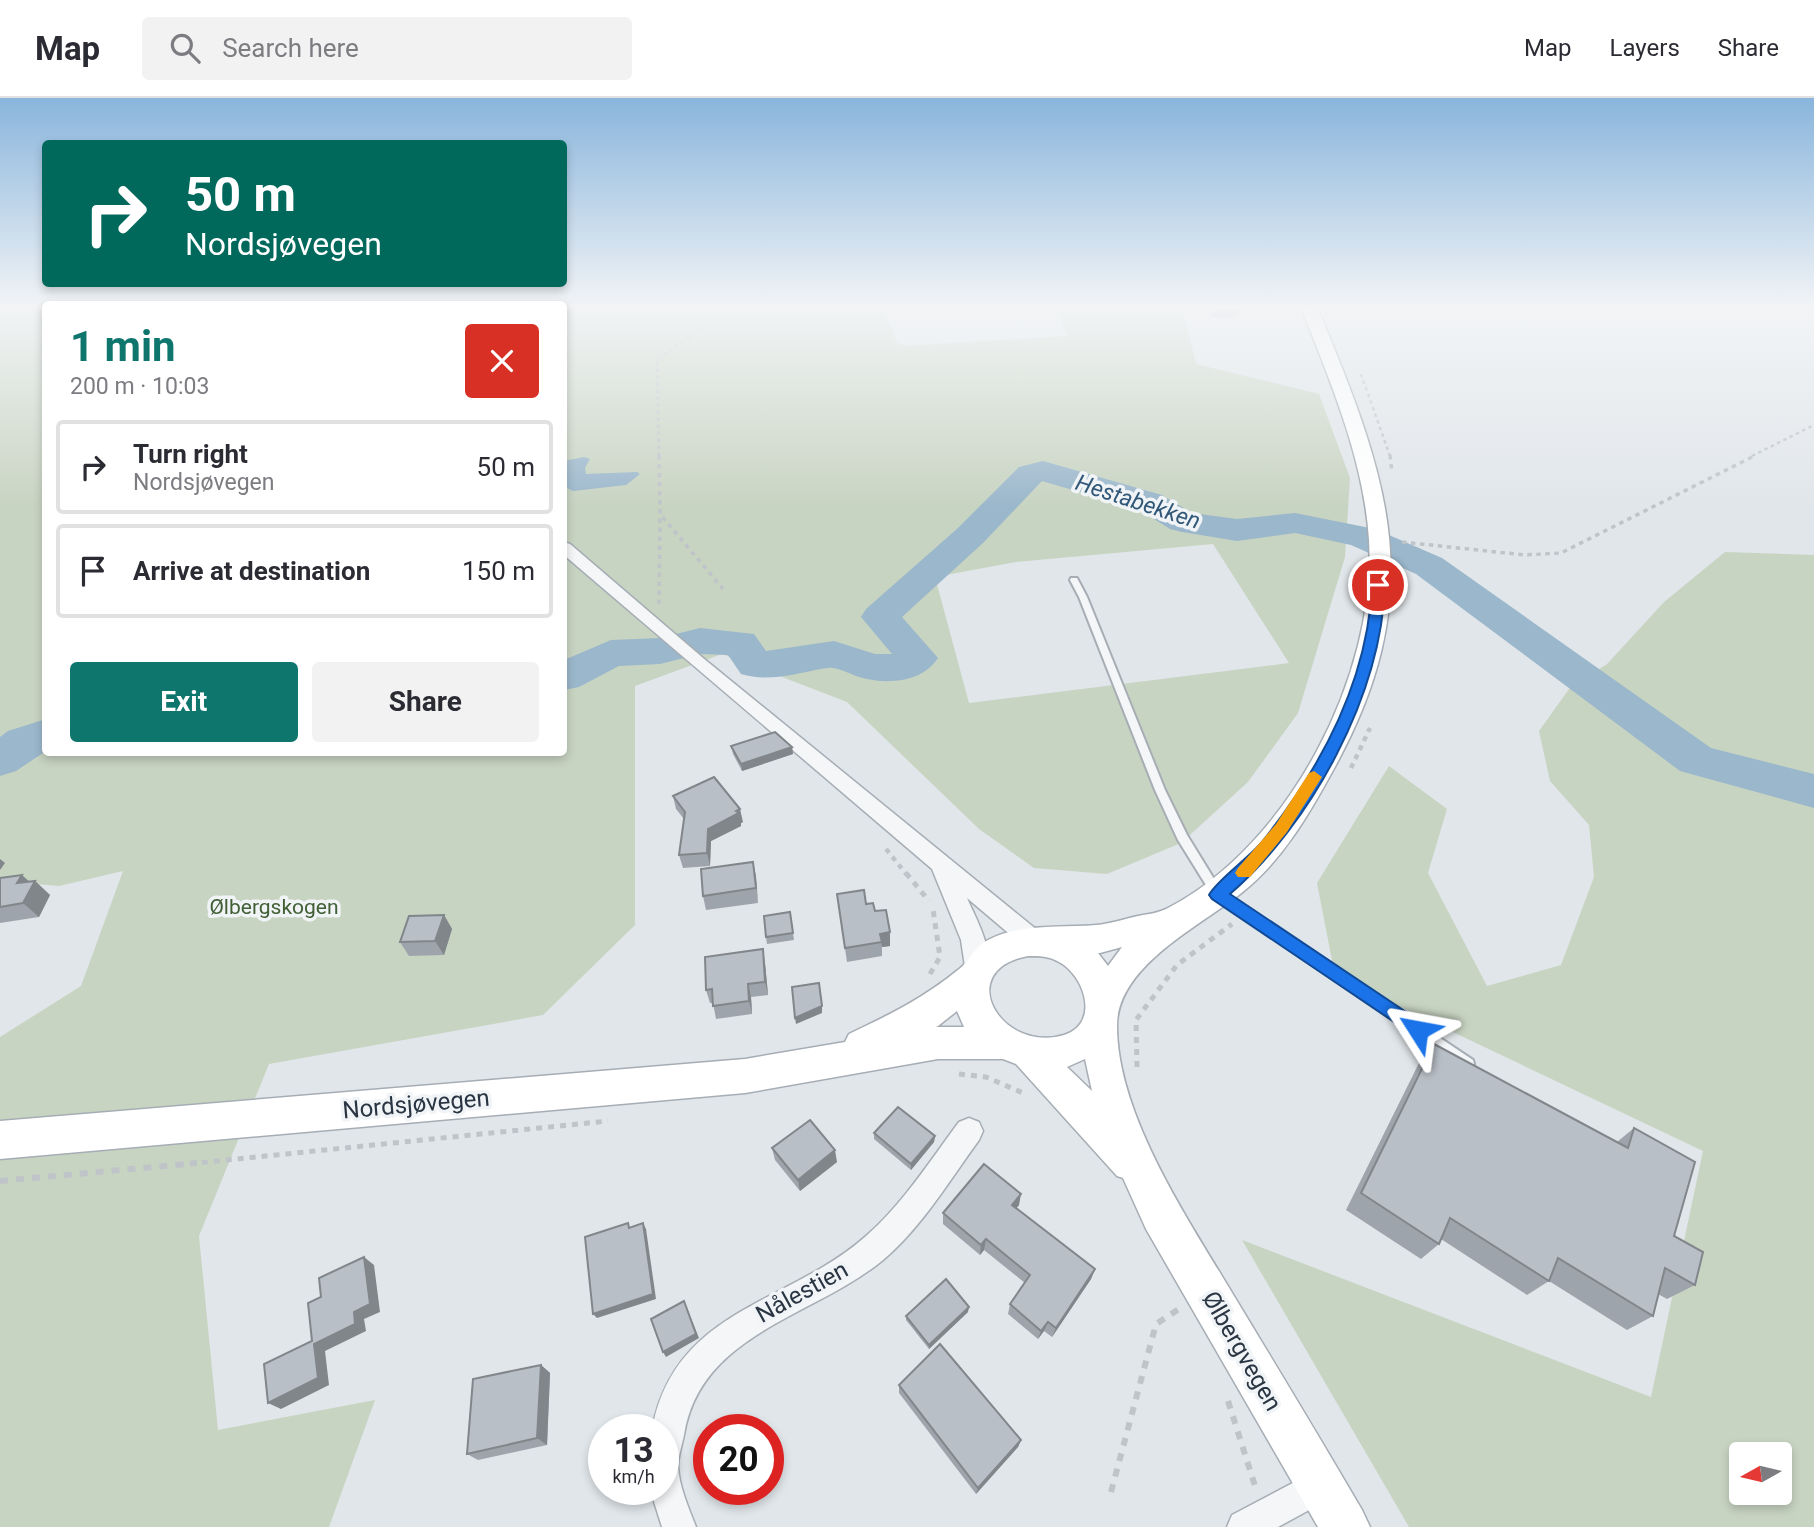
<!DOCTYPE html>
<meta charset="utf-8">
<style>
:root{--surface:#fff;--page:#f2f2f3;--text:#2b2b33;--muted:#7c7c81;--line:#e1e1e2;--accent:#0f766e}
body{margin:0;font-family:Roboto,sans-serif;background:var(--page);color:var(--text);height:100vh;display:flex;flex-direction:column;font-size:26px;white-space:nowrap}
*{box-sizing:border-box;margin:0}
p{font-size:23px;color:var(--muted)}
.icon{flex:none;width:38px;height:38px;fill:none;stroke:currentColor;stroke-width:2;stroke-linecap:round;stroke-linejoin:round}
.map{position:relative;flex:1;overflow:hidden}
.sheet{position:absolute;left:42px;top:203px;width:525px;height:455px;display:flex;flex-direction:column;background:var(--surface);border-radius:7px;box-shadow:0 4px 10px #0003}
.sheet>*{flex:none}
.guide{position:absolute;left:42px;top:42px;width:525px;height:147px;border-radius:7px;box-shadow:0 4px 10px #0003;background:#00695c;color:#fff;overflow:hidden}
.needle{width:46px;rotate:262deg}
.controls{position:absolute;left:1729px;top:1344px;display:grid;gap:14px}
.controls a{display:grid;place-items:center;width:63px;height:63px;border-radius:7px;background:var(--surface);box-shadow:0 4px 10px #0003;font-size:35px}
.speed{position:absolute;left:588px;top:1316px;display:flex;gap:14px;font-size:35px;font-weight:700;text-align:center}
.speed>*{display:grid;place-content:center;width:91px;height:91px;border-radius:50%;background:var(--surface);box-shadow:0 4px 10px #0003;line-height:1}
.speed small{font-size:18px;font-weight:400}
.speed .limit{border:10px solid #d22;background:#fff;color:#111}
.pin{position:absolute;display:grid;place-items:center;width:60px;height:60px;color:#fff;margin:-30px;border:4px solid #fff;border-radius:50%;box-shadow:0 2px 7px #0007}
.me{position:absolute;width:77px;margin:-38px;rotate:304deg;stroke-linejoin:round;filter:drop-shadow(0 0 5px #0008)}
.turn{display:flex;align-items:center;gap:24px;height:147px;padding:0 28px;font-size:32px}
.turn .icon{width:91px;height:91px;stroke-width:2.5}
.turn b{display:block;font-size:49px;line-height:60px}
.round{display:grid;place-items:center;flex:none;width:74px;height:74px;border-radius:7px;background:var(--page)}
.summary{display:flex;align-items:center;justify-content:space-between;height:119px;padding:0 28px}
h1{font-size:42px;font-weight:700;line-height:52px;color:var(--accent)}
.primary-button{display:flex;gap:14px;margin-top:auto;padding:14px 28px}
.primary-button a{flex:1;height:80px;border-radius:7px;background:var(--accent);color:#fff;font-size:28px;font-weight:700;line-height:80px;text-align:center}
.primary-button a+a{background:var(--page);color:var(--text)}
ul{padding:0;list-style:none}
li{display:flex;align-items:center;gap:21px;height:94px;margin:0 14px 10px;padding:0 14px;border:4px solid var(--line);border-radius:7px}
li div{flex:1}
li b{display:block;font-size:26px}
li em{font-style:normal}
header{display:flex;align-items:center;gap:42px;box-sizing:border-box;height:98px;padding:0 35px;background:var(--surface);border-bottom:2px solid var(--line)}
header strong{font-size:33px}
nav{display:flex;gap:38px;margin-inline-start:auto;font-size:24px}
.search{width:490px;height:63px;background:var(--page);display:flex;align-items:center;gap:18px;box-sizing:border-box;padding:0 24px;border-radius:7px;color:var(--muted);font-size:26px}
.map>svg:first-child{display:block}
</style>
<header>
<strong>Map</strong>
<div class="search"><svg class="icon" aria-label="search" viewBox="0 0 24 24"><circle cx="10" cy="10" r="6"/><path d="M15 15l6 6"/></svg>Search here</div>
<nav><a>Map</a><a>Layers</a><a>Share</a></nav>
</header>
<div class="map">
<svg width="1814" height="1429" viewBox="0 0 1814 1429">
<rect width="100%" height="100%" fill="#e1e6ea"/>
<g fill="#c8d4c2" fill-rule="evenodd">
<path d="M0 209H45L46 654H564V209H883L897 245 906 248 1068 238 1054 209H1182L1196 266 1319 296 1350 380 1345 459 1298 615 1248 684 1181 745 1107 776 1034 770 979 731 847 604 722 556 635 588V827L543 917 269 966 199 1138 218 1332 375 1302 329 1429H0V939L81 888 123 773 59 788 0 783ZM1213 446 1289 565 969 605 935 479 1016 464Z"/>
<path d="M1725 454 1814 457V1429H1409L1242 1142 1651 1299 1703 1053 1335 878 1317 785 1389 668 1447 711 1428 775 1487 888 1561 867 1594 779 1589 727 1550 683 1539 633 1569 591 1607 566 1664 504ZM1741 1356H1780V1395H1741Z"/>
</g>
<path fill="#9bb7cb" d="M584 359 590 361 585 370 586 376 637 374 640 376 626 387 573 393 567 390 564 363Z"/>
<g fill="none" stroke-linecap="round" stroke-linejoin="round">
<g fill="#9bb7cb" fill-rule="evenodd">
<path d="M1043 363 1162 397 1192 415 1237 421 1295 415 1375 431 1442 460 1711 650 1814 676V710L1680 673 1416 476 1351 447 1295 435 1237 443 1182 434 1170 431 1138 411 1042 383 983 445 902 519 938 560C922 585 885 587 859 579 850 576 841 571 833 570 826 569 818 572 811 573 787 578 765 583 741 576L728 557 700 556 660 566 619 568 579 589 564 592V562L611 542 660 540 700 530 754 536 766 553 834 543 875 556H892L861 519 866 511 958 430 1019 369Z"/>
<path d="M46 621V653L16 673 0 678V639L8 633Z"/>
</g>
<defs>
<path id="lane" d="M1071 480H1077L1087 499 1165 692 1187 737 1222 794 1473 962 1474 966 1473 970 1468 972 1463 970 1214 800 1178 742 1155 692 1079 499 1070 482Z"/>
<g id="street">
<path d="M564 444 570 446 703 560 1042 836 1046 843 1042 850 1034 853 1026 850 967 800C977 823 997 857 985 882L976 885 967 882 961 842 932 771 564 457Z"/>
<path d="M969 1020 979 1024 983 1033 979 1042C949 1083 922 1129 883 1162 814 1219 700 1235 684 1337 682 1347 678 1359 678 1368 679 1388 689 1411 696 1429H662L650 1391H663V1332H652C674 1211 787 1207 865 1139 902 1107 930 1063 959 1024Z"/>
<path d="M1321 1370 1333 1375 1338 1387 1333 1399 1278 1429H1227L1232 1417Z"/>
</g>
<path id="secondary" d="M1301 209H1317C1391 385 1431 498 1331 676 1308 718 1282 762 1245 792 1205 826 1117 866 1117 928 1117 1018 1190 1124 1234 1198 1277 1269 1320 1340 1362 1412L1370 1429H1318L1146 1131 1123 1080 1117 1078 1016 966 1003 961H938L745 995 0 1061V1023L745 961 845 944 849 936C891 916 922 901 958 872 970 863 974 849 988 842 1021 825 1060 830 1096 827 1110 826 1124 821 1138 818 1148 816 1159 815 1168 810 1289 747 1377 577 1369 442 1364 361 1330 283 1301 209ZM1122 849 1108 868 1098 855H1100ZM1028 858C1039 858 1049 858 1059 864 1084 877 1101 925 1064 937 1001 956 952 872 1028 858ZM957 913 964 929H936L938 928ZM1085 961 1092 993 1067 969Z"/>
</defs>
<use href="#lane" stroke="#a6adb4" stroke-width="4"/>
<use href="#street" stroke="#a6adb4" stroke-width="3"/>
<use href="#secondary" stroke="#a6adb4" stroke-width="3"/>
<g stroke="#bfc4c9" stroke-width="2.5" stroke-dasharray="3.5 3.5" stroke-linecap="butt">
<path d="M1806 209 1814 213"/>
<path d="M1361 276 1390 358"/>
<path d="M659 358 657 261 710 226 714 209"/>
<path d="M1752 358 1814 327"/>
</g>
<g stroke="#bfc4c9" stroke-width="3.5" stroke-dasharray="4.5 4.5" stroke-linecap="butt">
<path d="M659 357 660 416 723 491"/>
<path d="M1390 357 1392 374"/>
<path d="M1402 444 1525 457 1561 455 1756 357"/>
<path d="M659 506 660 416"/>
</g>
<g stroke="#bfc4c9" stroke-width="4.5" stroke-dasharray="5 5" stroke-linecap="butt">
<path d="M1351 670 1370 630"/>
<path d="M886 751 907 777"/>
</g>
<g stroke="#bfc4c9" stroke-width="5" stroke-dasharray="6 6" stroke-linecap="butt">
<path d="M906 775 929 803"/>
<path d="M930 876 940 859 933 811"/>
<path d="M1137 969 1136 922 1177 867 1232 826"/>
<path d="M959 976 986 979 1023 995"/>
<path d="M178 1067 608 1023"/>
</g>
<g stroke="#bfc4c9" stroke-width="6" stroke-dasharray="8 8" stroke-linecap="butt">
<path d="M0 1083 197 1065"/>
<path d="M1228 1303 1256 1391"/>
<path d="M1111 1394 1156 1226 1179 1211"/>
</g>
<use href="#lane" fill="#f4f6f8" fill-rule="evenodd"/>
<use href="#street" fill="#f4f6f8" fill-rule="evenodd"/>
<use href="#secondary" fill="#fff" fill-rule="evenodd"/>
</g>
<g fill="#9ea4ab">
<path d="M1209 209H1240L1238 217H1234L1233 220 1212 219Z"/>
<path d="M731 648 792 649 793 656 742 673 733 656Z"/>
<path d="M673 698 743 724 741 725V728L711 743 710 768 683 770 679 757 684 721 676 711Z"/>
<path d="M753 764 758 805 706 812 703 798Z"/>
<path d="M0 780 29 784 35 783 50 797 39 819 0 825Z"/>
<path d="M837 796 866 806 875 813 890 834V848L882 849V858L847 864Z"/>
<path d="M790 814 794 842 767 846 766 839Z"/>
<path d="M444 817 452 831 444 857 409 858 400 844Z"/>
<path d="M765 865 768 897 751 899 752 916 716 921 713 905H710L706 892Z"/>
<path d="M1434 946 1617 1044 1634 1030 1674 1138 1695 1187 1667 1201 1658 1196 1653 1218 1627 1232 1549 1183 1527 1197 1441 1141 1439 1146 1421 1161 1346 1112 1419 965Z"/>
<path d="M874 1035 935 1038 934 1044 911 1072 874 1041Z"/>
<path d="M772 1050 837 1064 800 1093 775 1062Z"/>
<path d="M1019 1107 1016 1110 1095 1171 1091 1181 1052 1239 1044 1233 1038 1241 1008 1216 1010 1206 1025 1185 984 1152 980 1157 943 1126V1115Z"/>
<path d="M968 1214 929 1251 906 1222V1218Z"/>
<path d="M541 1267 550 1275 547 1347 478 1362 467 1356Z"/>
<path d="M899 1287 1021 1342 1018 1349 976 1396 899 1295Z"/>
</g>
<g fill="#81868b">
<path d="M792 649 793 656 742 673 741 666Z"/>
<path d="M740 711 743 724 741 725V728L711 743 710 768 707 755 708 731Z"/>
<path d="M0 761 5 765 0 772Z"/>
<path d="M753 764 756 778 758 805 756 790Z"/>
<path d="M22 777 33 787 35 783 50 797 39 819 23 805 17 785Z"/>
<path d="M444 817 452 831 444 857 435 843Z"/>
<path d="M890 834V848L882 849 880 836Z"/>
<path d="M763 851 765 865 768 897 765 884Z"/>
<path d="M748 886 751 899 752 916 749 903Z"/>
<path d="M822 908V915L796 926 795 920Z"/>
<path d="M935 1038 934 1044 911 1072V1066Z"/>
<path d="M835 1052 837 1064 800 1093 798 1082Z"/>
<path d="M1021 1096 1019 1107 1010 1118 1012 1107Z"/>
<path d="M643 1125 646 1131 656 1201 597 1220 593 1216Z"/>
<path d="M986 1141 984 1152 980 1157 981 1147Z"/>
<path d="M364 1159 374 1167 380 1214 364 1221 366 1233 325 1253 329 1287 281 1311 268 1305 314 1246Z"/>
<path d="M1095 1171 1091 1181 1052 1239 1056 1230Z"/>
<path d="M684 1203 699 1240 666 1259 663 1254Z"/>
<path d="M969 1209 968 1214 929 1251V1247Z"/>
<path d="M1048 1224 1044 1233 1038 1241 1041 1233Z"/>
<path d="M541 1267 550 1275 547 1347 537 1340Z"/>
<path d="M1021 1342 1018 1349 976 1396 978 1390Z"/>
</g>
<g fill="#b8bfc7" stroke="#81868b" stroke-width="2">
<path d="M775 634 792 649 741 666 731 648Z"/>
<path d="M714 679 740 711 736 713 739 715 708 731 707 755 679 757 685 714 673 698Z"/>
<path d="M753 764 756 790 703 798 701 771Z"/>
<path d="M22 777 17 785 35 783 23 805 0 809V780Z"/>
<path d="M864 792 866 806 873 805 875 813 886 812 890 834 880 836 882 844 845 850 837 796Z"/>
<path d="M790 814 793 835 766 839 764 818Z"/>
<path d="M444 817 435 843 400 844 409 818Z"/>
<path d="M763 851 765 884 748 886 749 903 713 908 712 891 706 892 705 859Z"/>
<path d="M819 885 822 908 795 920 792 889Z"/>
<path d="M1434 946 1628 1050 1634 1030 1695 1064 1674 1138 1703 1154 1695 1187 1665 1170 1653 1218 1558 1160 1549 1183 1450 1120 1439 1146 1361 1095Z"/>
<path d="M898 1009 935 1038 911 1066 874 1035Z"/>
<path d="M810 1022 835 1052 798 1082 772 1050Z"/>
<path d="M984 1066 1021 1096 1012 1107 1095 1171 1056 1230 1048 1224 1041 1233 1010 1206 1030 1177 986 1141 981 1147 943 1115Z"/>
<path d="M628 1125 629 1130 643 1125 653 1196 593 1216 585 1139Z"/>
<path d="M364 1159 370 1206 354 1214 355 1226 314 1246 318 1280 268 1305 264 1266 312 1243 308 1205 321 1199 319 1180Z"/>
<path d="M946 1181 969 1209 929 1247 906 1218Z"/>
<path d="M684 1203 696 1236 663 1254 651 1221Z"/>
<path d="M940 1246 1021 1342 978 1390 899 1287Z"/>
<path d="M541 1267 537 1340 467 1356 473 1281Z"/>
</g>
<linearGradient id="sky" x2="0" y2="1"><stop stop-color="#89b5dc"/><stop offset="0.51" stop-color="#f2f4f6"/><stop offset="1" stop-color="#f2f4f6" stop-opacity="0"/></linearGradient>
<rect width="1814" height="409" fill="url(#sky)"/>
<path fill="#1a73e8" stroke="#114b97" stroke-width="2" d="M1378 484 1385 487C1381 597 1312 725 1230 796L1424 926 1427 932 1424 938 1418 940 1212 801 1209 797C1217 782 1249 760 1262 744 1320 671 1368 582 1372 487Z"/>
<path fill="#f59e0b" d="M1314 673 1322 679 1287 734 1250 779H1238L1235 775 1238 770 1276 726 1309 675Z"/>
<g text-anchor="middle" dominant-baseline="central" stroke-width="7" stroke-linejoin="round" paint-order="stroke">
<g font-size="21" fill="#415f35" stroke="#f1f4f7">
<text x="274" y="809">Ølbergskogen</text>
</g>
<g font-size="23" font-style="italic" fill="#315878" stroke="#f1f4f7">
<text transform="translate(1138 404) rotate(18)">Hestabekken</text>
</g>
<g font-size="24" fill="#293542" stroke="#f1f4f7">
<text transform="translate(416 1006) rotate(-5)">Nordsjøvegen</text>
<text transform="translate(802 1194) rotate(-29)">Nålestien</text>
<text transform="translate(1242 1253) rotate(60)">Ølbergvegen</text>
</g>
</g>
</svg>
<div class="controls">
<a><svg class="needle" viewBox="-14 -14 28 28"><path d="M0-13l5 13h-10z" fill="#e53935"/><path d="M0 13l5-13h-10z" fill="#7c7c81"/></svg></a>
</div>
<div class="speed"><div>13<small>km/h</small></div><div class="limit">20</div></div>
<div class="pin" style="left:1378px;top:487px;background:#d93025"><svg class="icon" aria-label="arrive" viewBox="0 0 24 24"><path d="M6 21V4h12l-3 4 3 4H6"/></svg></div>
<svg class="me" style="left:1418px;top:932px" viewBox="-20 -20 40 40"><path d="M0-17L14 15 0 8-14 15z" fill="#1a73e8" stroke="#fff" stroke-width="4"/></svg>
<div class="guide">
<div class="turn"><svg class="icon" aria-label="right" viewBox="0 0 24 24"><path d="M7 20v-9h11M14 6l5 5-5 5"/></svg><div><b>50 m</b>Nordsjøvegen</div></div>
</div>
<section class="sheet">
<div class="summary"><div><h1>1 min</h1><p>200 m · 10:03</p></div><a class="round" style="background:#d93025;color:#fff"><svg class="icon" aria-label="close" viewBox="0 0 24 24"><path d="M6 6l12 12M18 6L6 18"/></svg></a></div>
<ul>
<li><svg class="icon" aria-label="right" viewBox="0 0 24 24"><path d="M7 20v-9h11M14 6l5 5-5 5"/></svg><div><b>Turn right</b><p>Nordsjøvegen</p></div><em>50 m</em></li>
<li><svg class="icon" aria-label="arrive" viewBox="0 0 24 24"><path d="M6 21V4h12l-3 4 3 4H6"/></svg><div><b>Arrive at destination</b></div><em>150 m</em></li>
</ul>
<div class="primary-button"><a>Exit</a><a>Share</a></div>
</section>
</div>
